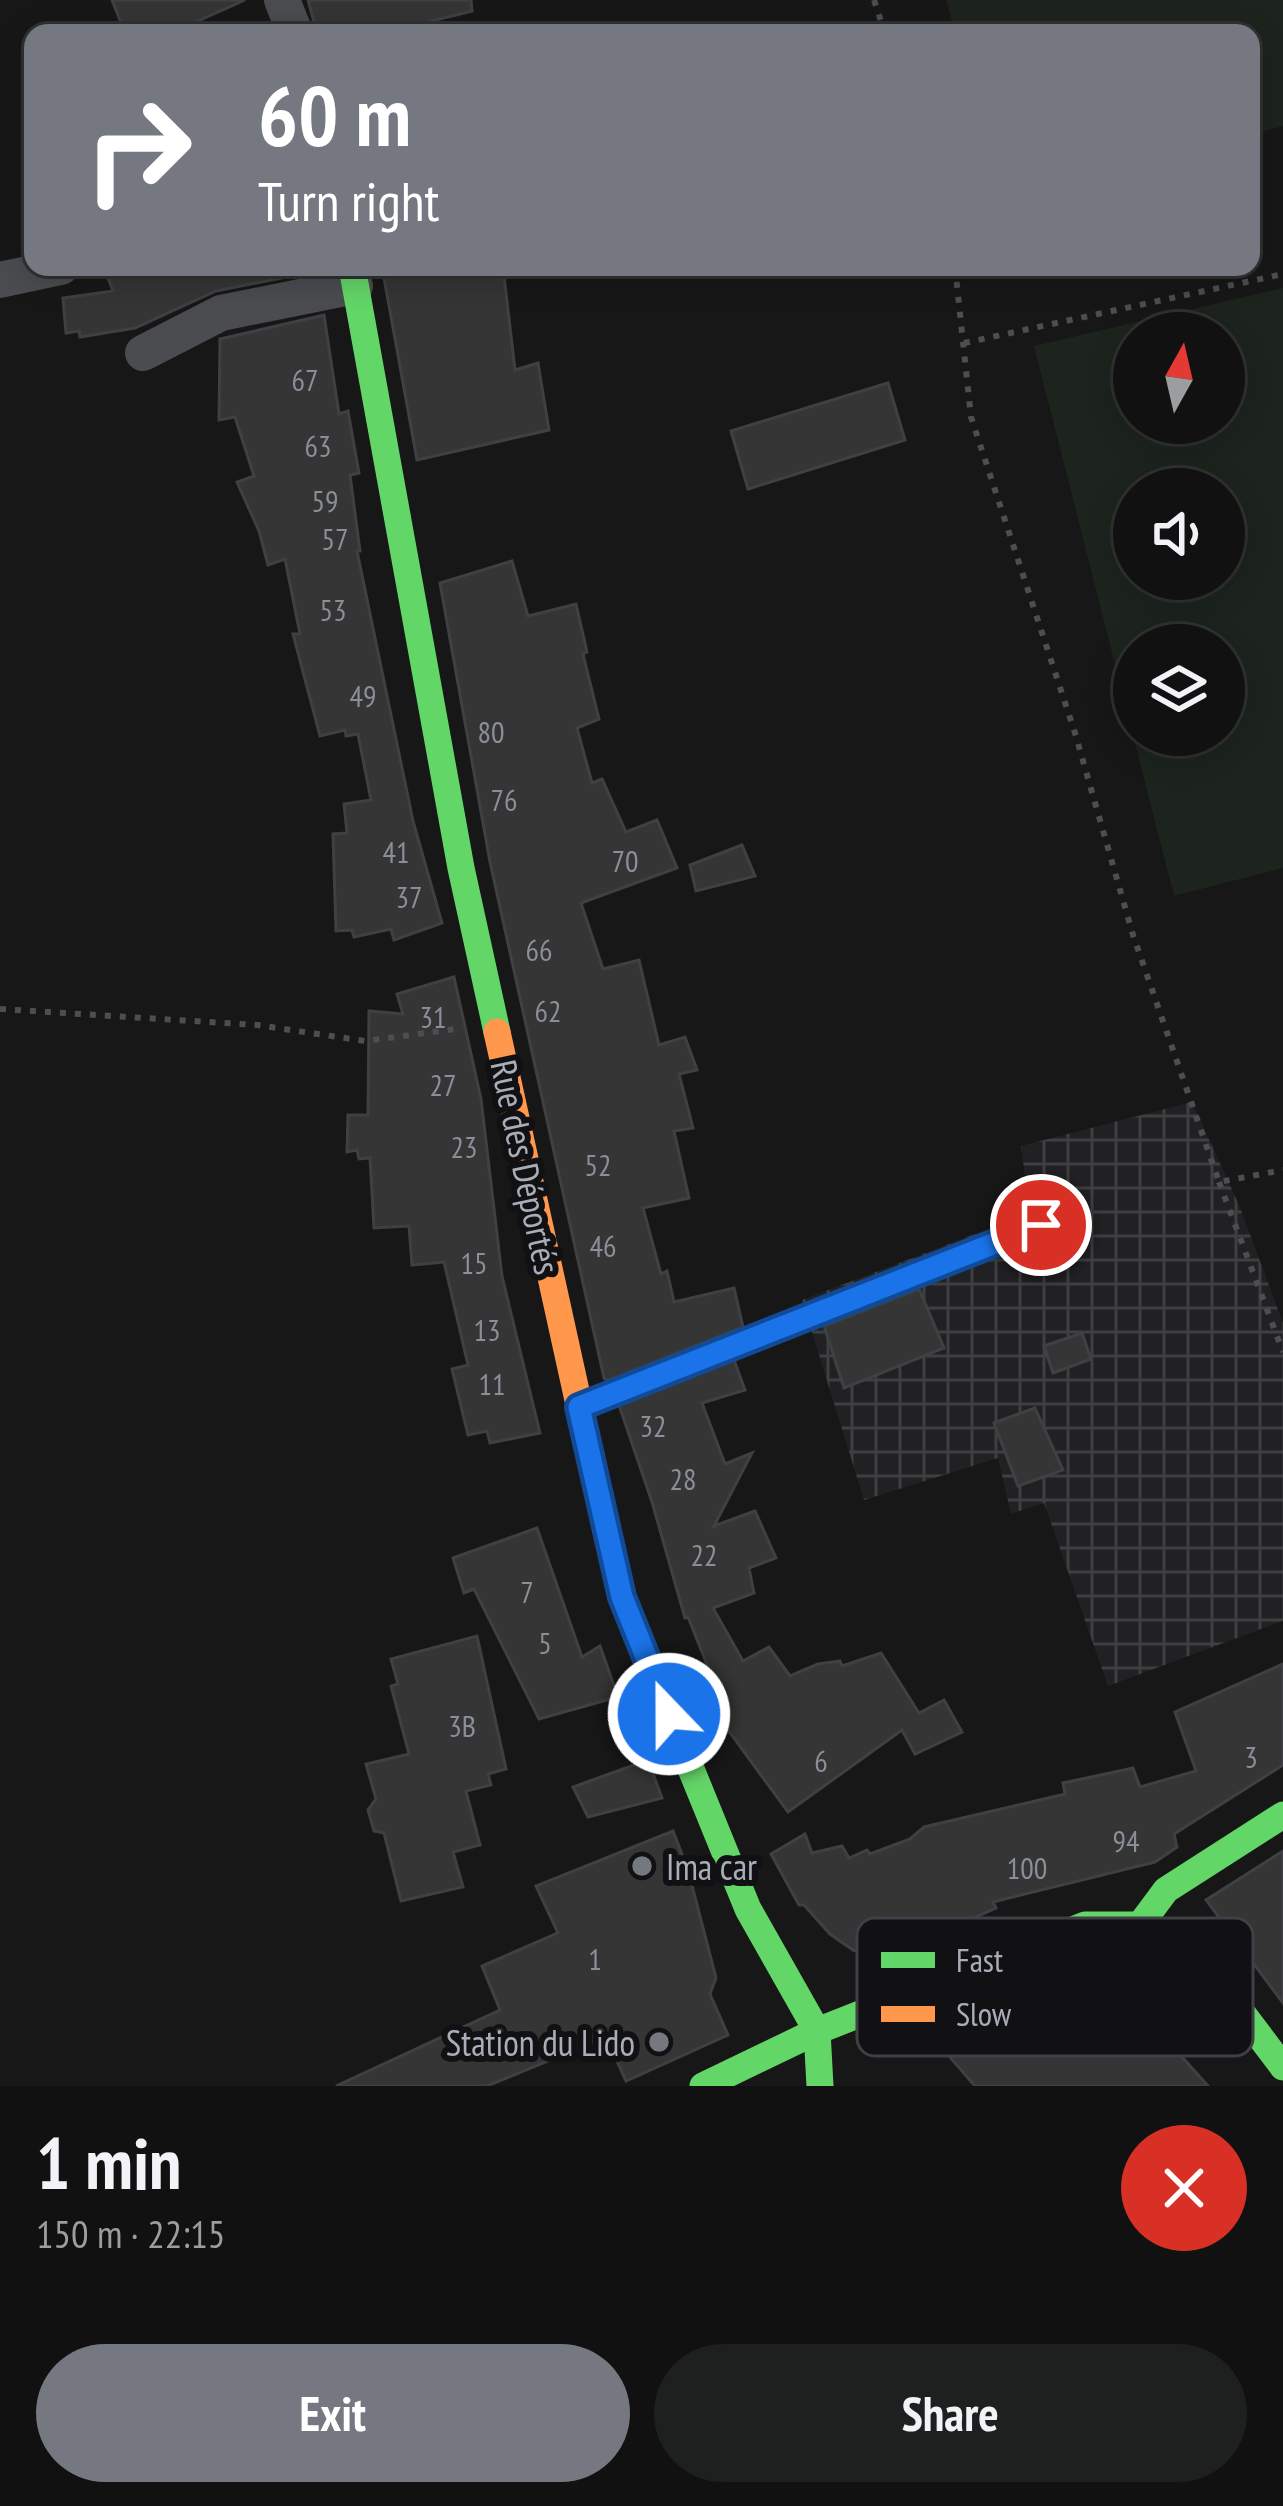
<!DOCTYPE html>
<meta charset="utf-8">
<style>
:root{--surface:#111;--page:#1e1f1f;--text:#f1f3f6;--muted:#9c9d9f;--line:#303131;--accent:#757880}
body{margin:0;font-family:"PT Sans Narrow",sans-serif;background:var(--page);color:var(--text);height:100vh;display:flex;flex-direction:column;font-size:45px;white-space:nowrap}
*{box-sizing:border-box;margin:0}
p{font-size:39px;color:var(--muted)}
.icon{flex:none;width:66px;height:66px;fill:none;stroke:currentColor;stroke-width:2;stroke-linecap:round;stroke-linejoin:round}
.map{position:relative;height:2086px;overflow:hidden}
.details{display:flex;flex-direction:column;background:var(--surface);flex:1}
.details>*{flex:none}
.hud{position:absolute;left:24px;top:24px;width:1236px;height:252px;border-radius:24px;box-shadow:0 6px 30px #0003,0 0 0 3px var(--line);background:#757880;color:#fff;overflow:hidden}
.needle{width:78px;rotate:8deg}
.fabs{position:absolute;left:1113px;top:312px;display:grid;gap:24px}
.fabs a{display:grid;place-items:center;width:132px;height:132px;border-radius:50%;background:var(--surface);box-shadow:0 6px 30px #0003,0 0 0 3px var(--line);font-size:60px}
.pin{position:absolute;display:grid;place-items:center;width:102px;height:102px;color:#fff;margin:-51px;border:6px solid #fff;border-radius:50%;box-shadow:0 3px 12px #0007}
.me{position:absolute;width:132px;margin:-66px;rotate:338deg;stroke-linejoin:round;filter:drop-shadow(0 0 9px #0008)}
.turn{display:flex;align-items:center;gap:42px;height:252px;padding:0 36px;font-size:54px}
.turn .icon{width:156px;height:156px;stroke-width:2.5}
.turn b{display:block;font-size:84px;line-height:102px}
.round{display:grid;place-items:center;flex:none;width:126px;height:126px;border-radius:63px;background:var(--page)}
.summary{display:flex;align-items:center;justify-content:space-between;height:204px;padding:0 36px}
h1{font-size:72px;font-weight:600;line-height:90px}
.action{display:flex;gap:24px;margin-top:auto;padding:24px 36px}
.action a{flex:1;height:138px;border-radius:72px;background:var(--accent);color:#fff;font-size:48px;font-weight:600;line-height:138px;text-align:center}
.action a+a{background:var(--page);color:var(--text)}
.map>svg:first-child{display:block}
</style>
<div class="map">
<svg width="1283" height="2086" viewBox="0 0 1283 2086">
<defs>
<pattern id="industrial-grid" width="8" height="8" patternUnits="userSpaceOnUse" patternTransform="scale(3)"><rect width="8" height="8" fill="#212123"/><path d="M0 4h8M4 0v8" fill="none" stroke="#3e3f41"/></pattern>
</defs>
<rect width="100%" height="100%" fill="#171717"/>
<path fill="url(#industrial-grid)" d="M1192 1102 1239 1205 1283 1323V1621L1108 1686 1044 1503 1011 1514 998 1458 864 1500 802 1300 1030 1213 1021 1146Z"/>
<g fill="#1d241e" fill-rule="evenodd">
<path d="M946 0H1283V126L1251 134V33H955Z"/>
<path d="M1283 288V868L1174 896 1034 346ZM1134 333H1224V423H1134ZM1134 489H1224V579H1134ZM1134 645H1224V735H1134Z"/>
</g>
<g fill="#353536" stroke="#3f4043" stroke-width="3">
<path d="M112 0H245L171 33H125Z"/>
<path d="M308 0H471L472 11 383 33H317Z"/>
<path d="M165 267H317V271L216 291 135 328 80 337 79 331 66 333 63 298 113 291 108 278 147 275 146 270Z"/>
<path d="M382 267H503L515 370 538 363 549 430 417 460Z"/>
<path d="M324 315 339 414 348 411 359 473 350 475 360 551H357L413 821 442 923 394 940 391 929 354 937 352 930 336 931 333 834 347 833 344 804 371 800 358 734 346 736 345 730 320 736 293 634H300L285 559 268 565 259 531 237 482 254 476 235 417 219 420 220 339Z"/>
<path d="M888 383 905 440 748 489 731 431Z"/>
<path d="M512 561 528 616 576 604 587 652 583 654 599 719 577 728 592 783 602 779 626 832 657 820 677 868 581 903 603 969 639 960 659 1045 685 1037 697 1070 679 1074 693 1128 674 1131 689 1198 643 1208 661 1274 667 1271 674 1302 734 1288 743 1327 607 1381 604 1378 490 862 440 583Z"/>
<path d="M742 845 755 876 696 891 690 865Z"/>
<path d="M454 977 481 1099 502 1276 540 1433 490 1443 487 1431 468 1435 452 1369 468 1365 444 1262 412 1265 409 1226 374 1228 370 1158 359 1159 357 1150 347 1152 348 1115H368L369 1011 403 1014 397 994Z"/>
<path d="M919 1289 944 1348 844 1388 824 1326Z"/>
<path d="M1082 1333 1091 1359 1053 1373 1044 1346Z"/>
<path d="M734 1360 745 1390 702 1403 725 1464 752 1453 714 1526 755 1511 776 1558 749 1568 754 1593 713 1608 743 1661 769 1647 790 1676 818 1664 840 1661 842 1666 881 1653 919 1713 944 1700 962 1732 915 1754 902 1730 788 1812 725 1726 728 1724 699 1672 708 1667 688 1617 685 1618 652 1502 619 1405Z"/>
<path d="M1035 1408 1063 1470 1018 1486 994 1423Z"/>
<path d="M537 1528 582 1657 600 1646 618 1697 539 1719 474 1589 464 1593 453 1558Z"/>
<path d="M477 1636 506 1769 488 1774 491 1785 466 1791 480 1845 453 1852 463 1887 401 1901 384 1833 374 1831 368 1810 376 1799 366 1764 409 1754 391 1686 398 1684 391 1659Z"/>
<path d="M1283 1664V1765L1174 1834 1177 1847 1155 1862 993 1902 996 1908 884 1958 853 1950 830 1934 804 1905H799L771 1854 805 1834 812 1853 842 1846 849 1858 867 1850 870 1854 910 1839 924 1827 1065 1794 1063 1783 1133 1768 1140 1787 1196 1771 1175 1712Z"/>
<path d="M648 1760 662 1798 588 1817 573 1787Z"/>
<path d="M673 1831 688 1870 716 1978 710 1994 728 2035 626 2081 606 2037 487 2086H336L500 2010 482 1966 558 1933 536 1886Z"/>
<path d="M1283 1851V2003L1206 1900Z"/>
<path d="M1086 1968 1103 1972 1117 1984 1208 2086H975L930 2034 1042 1988 1036 1980Z"/>
</g>
<g fill="none" stroke-linecap="round" stroke-linejoin="round">
<g stroke="#4d4e52" stroke-width="6" stroke-dasharray="6 9" stroke-linecap="butt">
<path d="M874 0 885 33"/>
<path d="M955 267 971 417 1075 733 1133 935 1219 1182 1283 1170"/>
<path d="M964 343 1283 274"/>
<path d="M0 1009 257 1025 365 1041 456 1029"/>
<path d="M1219 1182 1283 1352"/>
</g>
<path stroke="#4b4c50" stroke-width="18" d="M582 1405 1041 1225"/>
<g stroke="#4b4c50" stroke-width="36">
<path d="M282 0 295 33"/>
<path d="M0 280 61 267"/>
<path d="M143 353 221 313 355 286"/>
</g>
<g stroke="#63d668" stroke-width="27">
<path d="M352 267 461 868 497 1032"/>
<path d="M602 1509 621 1597 748 1909 817 2031 820 2086"/>
<path d="M1140 1925 1166 1890 1283 1815"/>
<path d="M703 2086 817 2031 1085 1925H1140L1202 1960 1283 2067"/>
</g>
<path stroke="#ff974d" stroke-width="27" d="M497 1032 602 1509"/>
</g>
<g fill="none" stroke-linecap="round" stroke-linejoin="round">
<defs>
<path id="route" d="M669 1714 622 1597 579 1407 1041 1225"/>
</defs>
<use href="#route" stroke="#114b97" stroke-width="30"/>
<use href="#route" stroke="#1a73e8" stroke-width="21"/>
</g>
<g fill="#757880" stroke="#111113" stroke-width="4.5">
<circle cx="642" cy="1866" r="12"/>
<circle cx="659" cy="2042" r="12"/>
</g>
<g text-anchor="middle" dominant-baseline="central" stroke-width="12" stroke-linejoin="round" paint-order="stroke">
<g font-size="30" fill="#8b8f98">
<text x="305" y="379">67</text>
<text x="318" y="445">63</text>
<text x="325" y="500">59</text>
<text x="335" y="538">57</text>
<text x="333" y="609">53</text>
<text x="363" y="695">49</text>
<text x="491" y="731">80</text>
<text x="504" y="799">76</text>
<text x="396" y="851">41</text>
<text x="625" y="860">70</text>
<text x="409" y="896">37</text>
<text x="539" y="949">66</text>
<text x="548" y="1010">62</text>
<text x="433" y="1016">31</text>
<text x="443" y="1084">27</text>
<text x="464" y="1146">23</text>
<text x="598" y="1164">52</text>
<text x="603" y="1245">46</text>
<text x="474" y="1262">15</text>
<text x="487" y="1329">13</text>
<text x="492" y="1383">11</text>
<text x="653" y="1425">32</text>
<text x="683" y="1478">28</text>
<text x="704" y="1554">22</text>
<text x="527" y="1591">7</text>
<text x="545" y="1642">5</text>
<text x="462" y="1725">3B</text>
<text x="1251" y="1756">3</text>
<text x="821" y="1760">6</text>
<text x="1126" y="1840">94</text>
<text x="1027" y="1867">100</text>
<text x="595" y="1958">1</text>
</g>
<g font-size="36" fill="#a8adb8" stroke="#111113">
<text transform="translate(526 1167) rotate(78)">Rue des Déportés</text>
</g>
<g font-size="36" fill="#a8adb8" stroke="#111113" text-anchor="start">
<text x="666" y="1866">Ima car</text>
<text x="635" y="2042" text-anchor="end">Station du Lido</text>
</g>
</g>
<rect x="857" y="1918" width="396" height="138" rx="18" fill="#111113" stroke="#3e4045" stroke-width="3"/>
<rect x="881" y="1952" width="54" height="16" fill="#63d668"/>
<rect x="881" y="2006" width="54" height="16" fill="#ff974d"/>
<g font-size="33" fill="#a8adb8">
<text x="956" y="1972">Fast</text>
<text x="956" y="2026">Slow</text>
</g>
</svg>
<div class="fabs">
<a><svg class="needle" viewBox="-14 -14 28 28"><path d="M0-13l5 13h-10z" fill="#e53935"/><path d="M0 13l5-13h-10z" fill="#9c9d9f"/></svg></a>
<a><svg class="icon" aria-label="sound" viewBox="0 0 24 24"><path d="M4 9h4l5-4v14l-5-4H4zM17 9q2 3 0 6"/></svg></a>
<a><svg class="icon" aria-label="layers" viewBox="0 0 24 24"><path d="M12 4l9 5-9 5-9-5zM3 14l9 5 9-5"/></svg></a>
</div>
<div class="pin" style="left:1041px;top:1225px;background:#d93025"><svg class="icon" aria-label="arrive" viewBox="0 0 24 24"><path d="M6 21V4h12l-3 4 3 4H6"/></svg></div>
<svg class="me" style="left:669px;top:1714px" viewBox="-20 -20 40 40"><circle r="17" fill="#1a73e8" stroke="#fff" stroke-width="3"/><path d="M0-11L8 9 0 5-8 9z" fill="#fff"/></svg>
<div class="hud">
<div class="turn"><svg class="icon" aria-label="right" viewBox="0 0 24 24"><path d="M7 20v-9h11M14 6l5 5-5 5"/></svg><div><b>60 m</b>Turn right</div></div>
</div>
</div>
<section class="details">
<div class="summary"><div><h1>1 min</h1><p>150 m · 22:15</p></div><a class="round" style="background:#d93025;color:#fff"><svg class="icon" aria-label="close" viewBox="0 0 24 24"><path d="M6 6l12 12M18 6L6 18"/></svg></a></div>
<div class="action"><a>Exit</a><a>Share</a></div>
</section>
